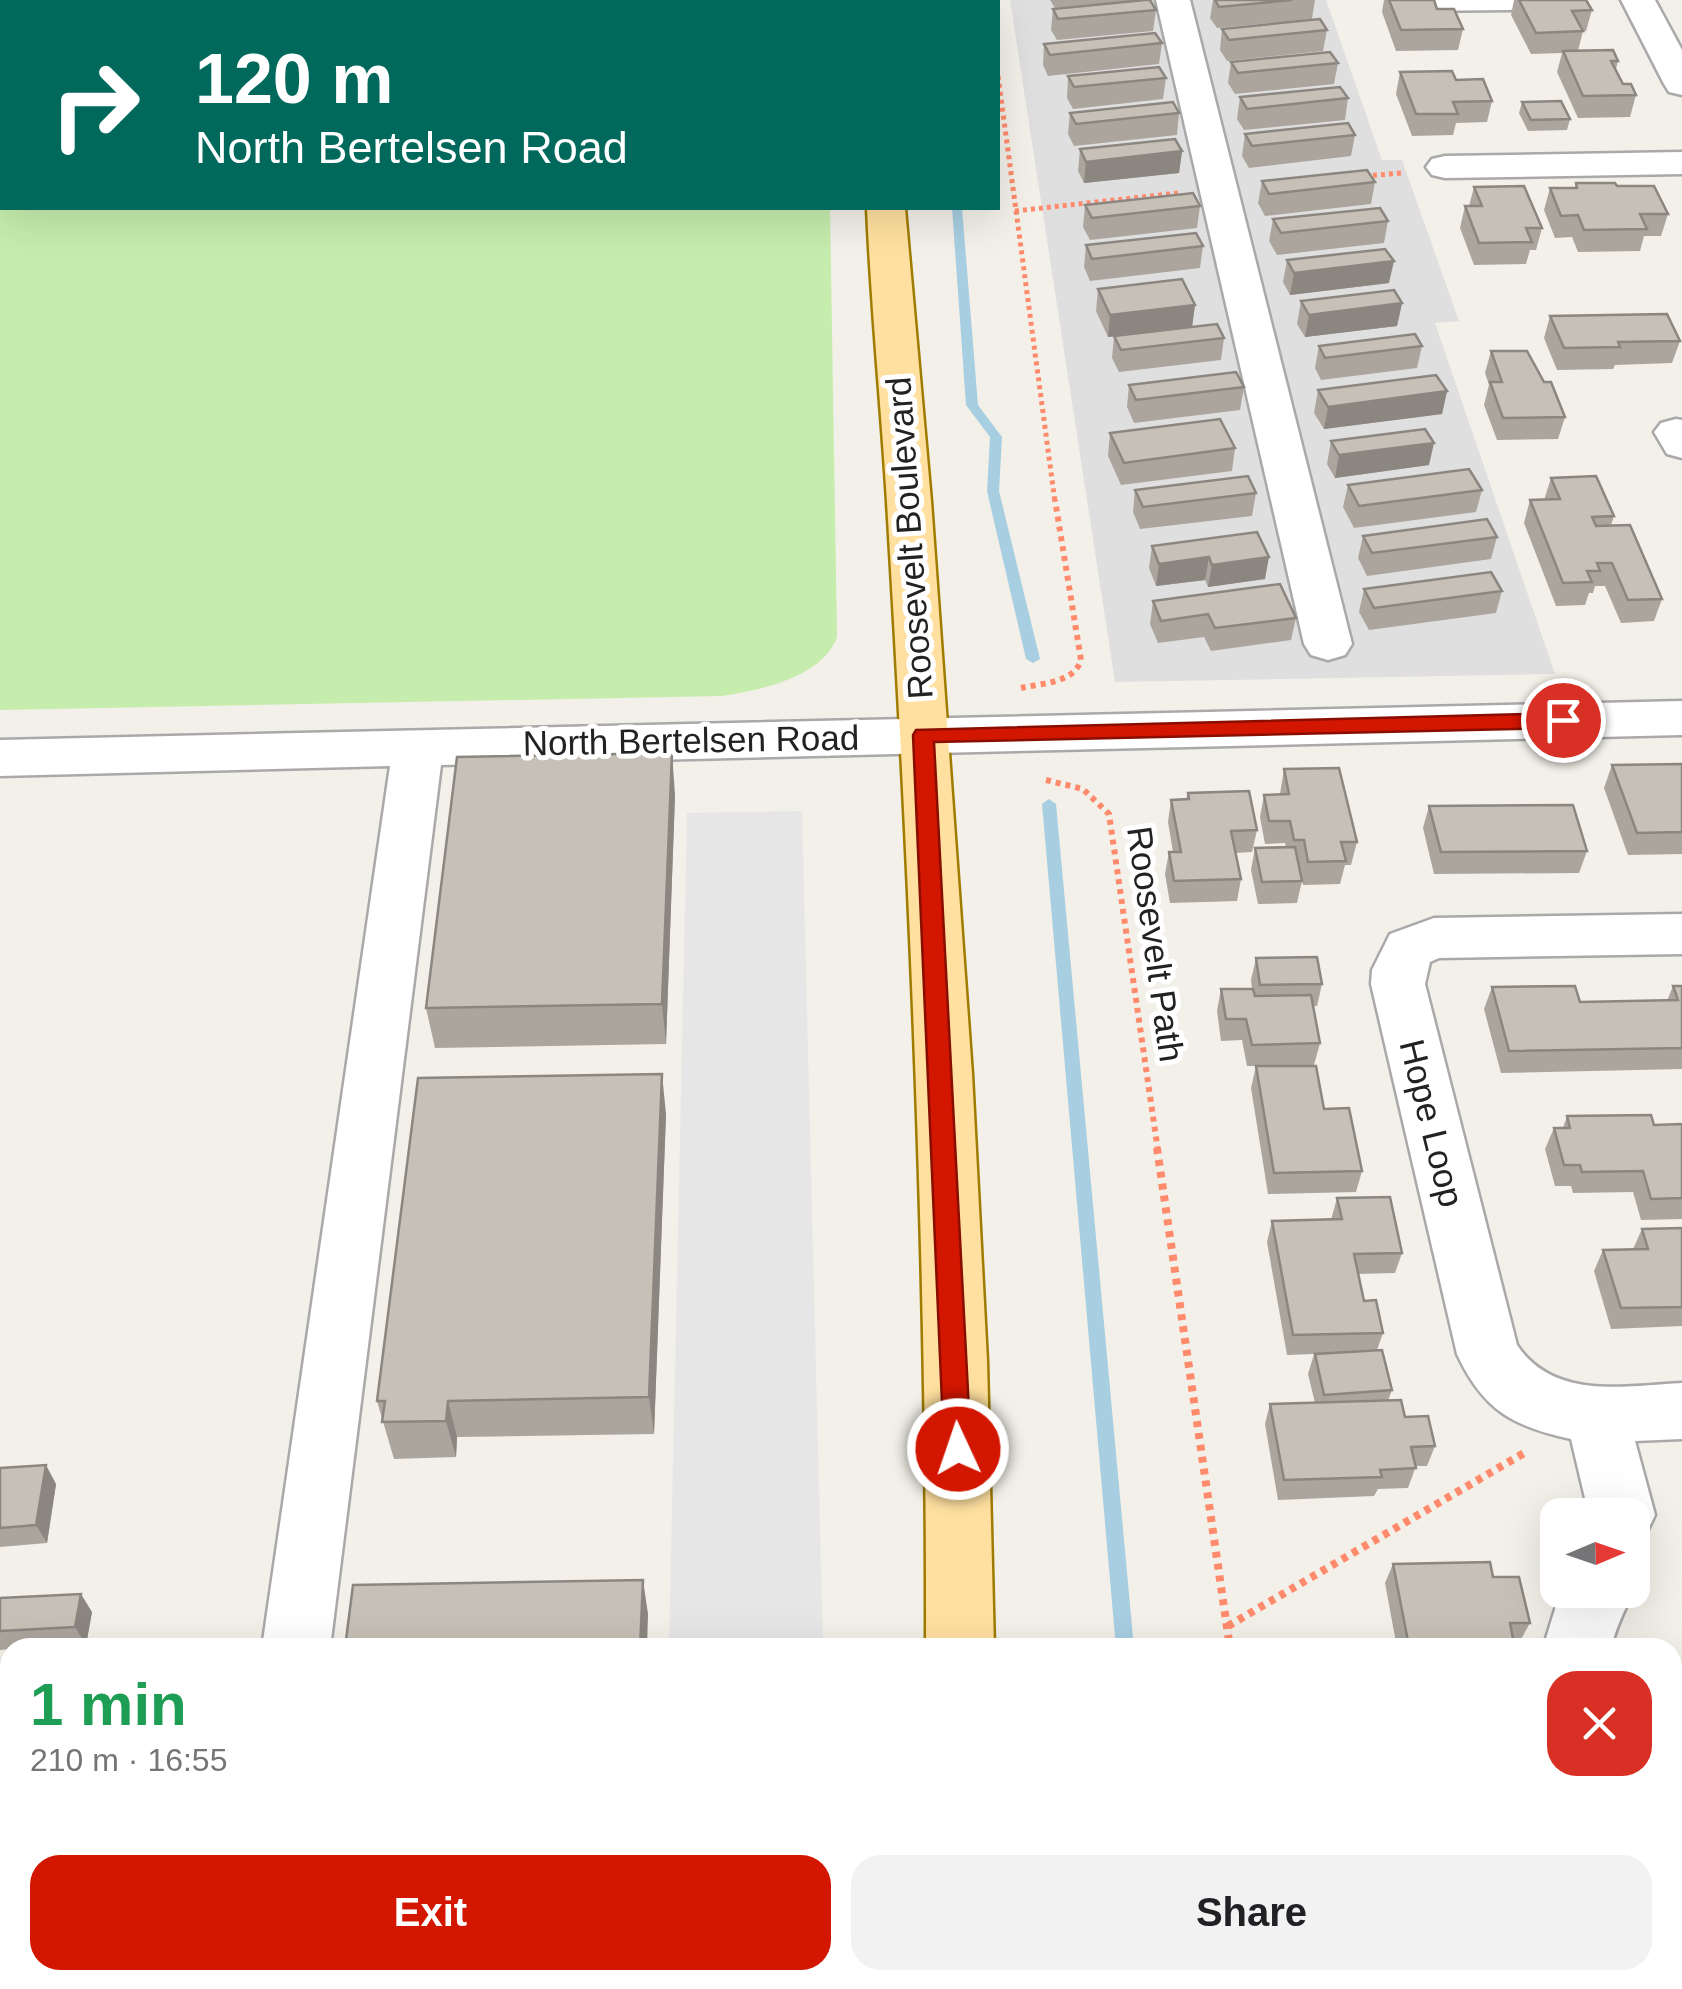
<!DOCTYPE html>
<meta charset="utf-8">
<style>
:root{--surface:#fff;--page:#f2f2f2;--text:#202124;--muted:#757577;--accent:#d31600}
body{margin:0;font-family:Arial,sans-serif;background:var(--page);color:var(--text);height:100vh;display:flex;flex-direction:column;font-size:38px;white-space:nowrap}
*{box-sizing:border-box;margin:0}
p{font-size:32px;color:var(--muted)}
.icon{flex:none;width:55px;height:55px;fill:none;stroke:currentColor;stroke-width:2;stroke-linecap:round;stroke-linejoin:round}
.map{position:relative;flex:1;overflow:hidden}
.drawer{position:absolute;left:0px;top:1638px;width:1682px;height:352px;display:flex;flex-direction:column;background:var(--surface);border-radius:30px 30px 0 0;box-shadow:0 10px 40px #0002}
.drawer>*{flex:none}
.hud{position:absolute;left:0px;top:0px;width:1000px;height:210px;box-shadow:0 10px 40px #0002;background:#00695c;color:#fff;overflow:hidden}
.needle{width:65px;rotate:88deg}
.buttons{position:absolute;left:1540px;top:1498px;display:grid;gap:20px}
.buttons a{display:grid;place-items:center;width:110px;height:110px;border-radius:20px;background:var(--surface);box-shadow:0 10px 40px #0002;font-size:50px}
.pin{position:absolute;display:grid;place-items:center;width:85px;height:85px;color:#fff;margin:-42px;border:5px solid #fff;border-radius:50%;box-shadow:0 2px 10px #0007}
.me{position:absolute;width:110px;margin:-55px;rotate:357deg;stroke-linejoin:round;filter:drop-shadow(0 0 8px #0008)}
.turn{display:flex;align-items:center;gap:35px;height:210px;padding:0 30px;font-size:45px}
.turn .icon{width:130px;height:130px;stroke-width:2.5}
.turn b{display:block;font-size:70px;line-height:85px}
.round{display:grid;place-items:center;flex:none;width:105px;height:105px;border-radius:30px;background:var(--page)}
.head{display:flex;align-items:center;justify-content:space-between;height:170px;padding:0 30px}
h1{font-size:60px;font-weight:600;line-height:75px;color:#1e9e55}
.cta{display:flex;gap:20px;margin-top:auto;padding:20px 30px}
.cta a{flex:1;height:115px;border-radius:30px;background:var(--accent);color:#fff;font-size:40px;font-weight:600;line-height:115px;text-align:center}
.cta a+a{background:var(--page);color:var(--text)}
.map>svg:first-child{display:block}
</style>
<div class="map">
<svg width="1682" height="1989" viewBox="0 0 1682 1989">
<rect width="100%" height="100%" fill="#f2f0e8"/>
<path fill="#e0dfdf" d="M1010 0H1326L1382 160H1402L1459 321 1435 323 1555 674 1115 682Z"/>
<path fill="#c6edad" d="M0 0H826L2 2V208H830L837 637C822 678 760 690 722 696L0 710Z"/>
<g fill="#e6e6e6">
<path d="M802 811 823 1647H669L687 813Z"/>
<path d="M663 1980H831L832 1989H662Z"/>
</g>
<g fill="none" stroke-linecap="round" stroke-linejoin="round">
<g fill="#a7cee1" fill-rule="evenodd">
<path d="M937 0H947V2H938Z"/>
<path d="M952 208H962L978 405 1002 437 999 491 1040 659 1033 663 1026 659 987 491 990 437 966 405Z"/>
<path d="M1049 799 1056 804 1134 1648H1116L1042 804Z"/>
<path d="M1124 1980H1144L1143 1989H1123Z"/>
</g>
<defs>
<g id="minor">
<path d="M1156 0H1190L1352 644 1345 655 1328 660 1311 655 1304 644Z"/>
<path d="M1399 0H1527L1522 7 1510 10 1416 11 1404 8Z"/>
<path d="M1621 0H1655L1682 50V95L1669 92 1664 84Z"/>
<path d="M1682 152V174L1445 178 1432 175 1426 167 1432 159 1445 156Z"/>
<path d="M1676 419 1682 420V458L1667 454 1654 432 1661 423Z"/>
<path d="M1682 701V735L441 765 330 1648H262L390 766 0 776V740Z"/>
<path d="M1682 914V954L1439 958 1430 962 1425 984 1517 1345C1554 1400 1624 1386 1682 1383V1439L1635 1441 1655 1515 1645 1536 1632 1541V1515H1589L1571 1439C1512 1426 1483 1410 1457 1354L1371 984 1372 970 1390 934 1434 918Z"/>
<path d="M1632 1588 1634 1590C1625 1610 1616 1626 1611 1648H1543L1561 1590Z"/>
<path d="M213 1980H289L287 1989H211Z"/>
</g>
<g id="major">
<rect x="859" y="0" width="34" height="2"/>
<path d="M867 208H905L931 501 972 1074 987 1361 994 1648H926C927 1265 910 883 887 502 881 404 871 306 867 208Z"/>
<rect x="921" y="1980" width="76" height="9"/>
</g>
</defs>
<use href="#minor" stroke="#a9a9a9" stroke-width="5"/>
<use href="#major" stroke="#9f7b00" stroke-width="5"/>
<g stroke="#ff8b6c" stroke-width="5" stroke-dasharray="4 4" stroke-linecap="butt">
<path d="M998 76 1055 502"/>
<path d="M1365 176 1402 173"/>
<path d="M1015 211 1178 193"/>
</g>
<g stroke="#ff8b6c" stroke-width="6" stroke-dasharray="5 5" stroke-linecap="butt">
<path d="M1021 688C1042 683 1074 683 1081 660L1055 500"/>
<path d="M1046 780 1083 789 1109 814 1158 1151"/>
</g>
<g stroke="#ff8b6c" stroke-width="8" stroke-dasharray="6 6" stroke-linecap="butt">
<path d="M1157 1148 1230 1648"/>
<path d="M1228 1626 1524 1453"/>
<path d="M1244 1980V1989"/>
</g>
<use href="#minor" fill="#fff" fill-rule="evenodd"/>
<use href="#major" fill="#ffe0a0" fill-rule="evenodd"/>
</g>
<g fill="#aba59d">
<path d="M1050 0H1140L1055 8Z"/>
<path d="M1213 0H1315L1312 19 1217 28 1210 18Z"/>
<path d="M1384 0H1434L1437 9 1463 29 1458 50 1396 51 1382 12Z"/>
<path d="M1514 0H1586L1592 10 1586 31H1583L1578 51 1618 61 1616 69 1623 84 1636 95 1630 117 1578 118 1557 72 1562 53 1531 54 1511 15Z"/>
<path d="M1053 9 1156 10 1153 31 1057 40 1051 30Z"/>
<path d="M1222 29 1327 30 1323 51 1227 61 1220 50Z"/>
<path d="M1162 43 1159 64 1048 76 1043 65 1044 44Z"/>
<path d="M1231 62 1338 63 1334 84 1235 94 1228 83Z"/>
<path d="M1400 72 1456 80 1492 101 1487 122 1456 123 1453 135 1412 136 1396 94Z"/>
<path d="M1068 76 1166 78 1163 99 1073 109 1067 98Z"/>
<path d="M1240 97 1348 98 1345 120 1244 130 1237 119Z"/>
<path d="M1522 102 1570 119 1567 130 1528 131 1519 113Z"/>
<path d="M1070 113H1179L1177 135 1074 146 1068 134Z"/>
<path d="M1245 134 1355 135 1351 156 1249 168 1242 156Z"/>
<path d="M1080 149 1182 151 1179 173 1084 183 1078 171Z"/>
<path d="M1262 181 1375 182 1371 204 1265 216 1258 203Z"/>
<path d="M1576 183 1668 214 1661 236H1644L1640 251 1578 252 1572 237 1555 238 1544 210 1550 188H1575Z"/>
<path d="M1474 187 1542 228 1536 250H1530L1526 264 1474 265 1460 228 1465 206H1469Z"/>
<path d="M1085 205 1200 206 1197 228 1090 240 1083 227Z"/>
<path d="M1273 219 1388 221 1384 243 1277 255 1269 241Z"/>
<path d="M1086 245 1203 246 1200 268 1090 281 1084 267Z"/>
<path d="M1287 260 1389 283 1290 295 1283 282Z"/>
<path d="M1098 289 1195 305 1192 327 1224 338 1221 360 1119 372 1112 358 1114 336 1108 337 1096 311Z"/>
<path d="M1301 301 1402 303 1397 326 1305 337 1297 324Z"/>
<path d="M1550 316 1680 341 1672 363 1615 365 1613 369 1557 370 1544 338Z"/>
<path d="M1319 346H1422L1417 368 1321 380 1315 368Z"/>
<path d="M1491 351 1565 417 1558 439 1497 440 1484 405 1489 385 1485 373Z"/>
<path d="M1129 385 1244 387 1240 410 1134 423 1127 407Z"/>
<path d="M1318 390 1447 391 1442 414 1324 429 1314 413Z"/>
<path d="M1110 433 1235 448 1232 471 1121 485 1108 456Z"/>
<path d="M1331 441 1429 465 1335 478 1327 464Z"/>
<path d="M1551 478 1614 516 1611 525 1662 599 1654 621 1621 623 1605 586H1595L1593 593H1589L1585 605 1556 606 1524 523 1530 500H1544Z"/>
<path d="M1348 485 1482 490 1476 512 1354 528 1343 507Z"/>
<path d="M1135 490 1256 493 1252 516 1140 529 1133 512Z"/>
<path d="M1257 532 1265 579 1208 587 1205 580 1156 586 1149 568 1152 546Z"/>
<path d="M1363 536 1497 537 1491 559 1367 576 1358 558Z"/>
<path d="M1364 589 1502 591 1496 613 1369 630 1359 612Z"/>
<path d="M1153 601 1296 618 1291 640 1211 651 1204 637 1158 643 1150 624Z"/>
<path d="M1682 764V854L1628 855 1604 788 1612 765Z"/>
<path d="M1284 769 1357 842 1351 865H1345L1340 884 1303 885 1299 862 1302 881 1297 903 1258 904 1251 870 1255 848 1286 847 1285 843 1265 844 1260 817 1264 795 1280 794Z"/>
<path d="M1188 793 1257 830 1252 852 1236 853 1241 879 1237 901 1170 903 1165 874 1169 852H1173L1168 822 1171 800 1186 799Z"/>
<path d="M675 795 666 1044 435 1048 426 1008Z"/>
<path d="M1429 806 1587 851 1579 873 1434 874 1423 828Z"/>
<path d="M1256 958 1322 984 1317 1006H1313L1320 1043 1314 1065 1247 1066 1242 1040 1221 1041 1217 1011 1221 989H1252L1251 980Z"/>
<path d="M1673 986H1682V1069L1501 1073 1484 1009 1492 987 1580 1002 1667 1001Z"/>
<path d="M1256 1066 1324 1109 1362 1171 1356 1192 1268 1194 1251 1088Z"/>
<path d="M666 1114 654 1434 457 1437 456 1457 394 1459 377 1401Z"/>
<path d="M1567 1116 1654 1125 1682 1124V1219L1641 1220 1633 1192 1573 1193 1571 1186H1555L1545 1149 1554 1128H1563Z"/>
<path d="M1337 1198 1402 1253 1395 1273 1358 1274 1364 1301 1383 1333 1377 1350 1392 1390 1388 1401 1435 1446 1427 1466H1416L1408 1488 1378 1489 1374 1496 1278 1500 1265 1424 1270 1404 1315 1403 1308 1374 1314 1354 1287 1355 1267 1242 1272 1221 1331 1220Z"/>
<path d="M1682 1228V1326L1611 1329 1594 1271 1603 1250 1633 1249 1642 1229Z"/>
<path d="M0 1468 56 1484 47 1543 0 1547Z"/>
<path d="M1393 1564 1493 1577 1530 1623 1520 1641H1513L1512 1648H1397L1385 1583Z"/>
<path d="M0 1598 92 1612 86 1645 10 1648V1649L0 1650Z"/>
<path d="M1390 1980H1529L1522 1989H1392Z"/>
</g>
<g fill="#8b8680">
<path d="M1182 151 1179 173 1084 183 1086 162Z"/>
<path d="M1394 261 1389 283 1290 295 1294 273Z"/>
<path d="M1402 303 1397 326 1305 337 1309 315Z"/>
<path d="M1195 305 1192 327 1108 337 1110 315Z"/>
<path d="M1447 391 1442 414 1324 429 1328 407Z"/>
<path d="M1434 443 1429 465 1335 478 1339 455Z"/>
<path d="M1209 557 1205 580 1156 586 1159 564Z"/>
<path d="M1269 557 1265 579 1208 587 1212 565Z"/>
<path d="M672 753 675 795 666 1044 662 1004Z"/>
<path d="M662 1074 666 1114 654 1434 649 1397Z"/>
<path d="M448 1401 457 1437 456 1457 446 1421Z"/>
<path d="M46 1465 56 1484 47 1543 36 1525Z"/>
<path d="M643 1580 648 1614 647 1648H640Z"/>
<path d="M81 1594 92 1612 86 1645 75 1627Z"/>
<path d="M626 1980H633V1989H625Z"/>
</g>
<g fill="#c7c0b7" stroke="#8b8680" stroke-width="2.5">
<path d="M1145 0H1150L1156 10 1058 19 1053 9Z"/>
<path d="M1215 0H1292L1219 7Z"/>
<path d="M1389 0H1434L1437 9H1454L1463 29 1401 30Z"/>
<path d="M1519 0H1586L1592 10 1572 11 1583 31 1536 33Z"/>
<path d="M1320 19 1327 30 1229 40 1222 29Z"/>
<path d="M1155 33 1162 43 1050 55 1044 44Z"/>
<path d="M1613 50 1618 61H1611L1623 84H1631L1636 95 1583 96 1563 51Z"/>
<path d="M1330 52 1338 63 1238 73 1231 62Z"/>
<path d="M1159 67 1166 78 1074 87 1068 76Z"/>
<path d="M1452 71 1456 80 1483 79 1492 101 1453 102 1458 114H1416L1400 72Z"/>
<path d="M1340 87 1348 98 1247 109 1240 97Z"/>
<path d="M1561 101 1570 119 1531 120 1522 102Z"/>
<path d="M1173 102 1179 113 1076 124 1070 113Z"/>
<path d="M1348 123 1355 135 1252 146 1245 134Z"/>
<path d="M1175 139 1182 151 1086 162 1080 149Z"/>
<path d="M1367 170 1375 182 1269 194 1262 181Z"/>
<path d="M1576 183H1615L1617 186H1654L1668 214H1640L1647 229 1584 230 1578 215 1561 216 1550 188H1577Z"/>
<path d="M1524 186 1542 228H1526L1532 242 1479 243 1465 206H1482L1474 187Z"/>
<path d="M1193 193 1200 206 1092 218 1085 205Z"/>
<path d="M1380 208 1388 221 1281 233 1273 219Z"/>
<path d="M1196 233 1203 246 1092 259 1086 245Z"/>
<path d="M1385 249 1394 261 1294 273 1287 260Z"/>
<path d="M1182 279 1195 305 1110 315 1098 289Z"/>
<path d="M1394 290 1402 303 1309 315 1301 301Z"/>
<path d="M1667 314 1680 341 1618 342 1620 347 1564 348 1550 316Z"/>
<path d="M1217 324 1224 338 1121 350 1114 336Z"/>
<path d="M1415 334 1422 346 1325 358 1319 346Z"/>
<path d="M1491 351H1527L1544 382H1551L1565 417 1503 418 1490 382H1502Z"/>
<path d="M1236 372 1244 387 1136 400 1129 385Z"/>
<path d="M1436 375 1447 391 1328 407 1318 390Z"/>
<path d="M1220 419 1235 448 1124 463 1110 433Z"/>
<path d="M1425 429 1434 443 1339 455 1331 441Z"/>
<path d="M1469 469 1482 490 1359 506 1348 485Z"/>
<path d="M1248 476 1256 493 1143 507 1135 490Z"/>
<path d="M1596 476 1614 516 1592 517 1596 526 1630 525 1662 599 1628 600 1612 563H1597L1600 571H1587L1592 582 1563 583 1530 500 1560 499 1551 478Z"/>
<path d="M1487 519 1497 537 1372 553 1363 536Z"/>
<path d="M1257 532 1269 557 1212 565 1209 557 1159 564 1152 546Z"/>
<path d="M1491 572 1502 591 1374 608 1364 589Z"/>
<path d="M1280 584 1296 618 1215 628 1208 614 1161 621 1153 601Z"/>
<path d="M672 753 662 1004 426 1008 457 757Z"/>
<path d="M1682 764V832L1637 833 1612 765Z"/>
<path d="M1339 768 1357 842H1341L1346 861 1308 862 1304 840H1294L1290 821H1269L1264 795 1289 794 1284 769Z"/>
<path d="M1249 791 1257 830 1231 831 1241 879 1174 881 1169 852H1181L1171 800 1189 799 1188 793Z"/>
<path d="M1573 805 1587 851 1441 852 1429 806Z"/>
<path d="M1295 847 1302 881 1262 882 1255 848Z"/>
<path d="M1317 957 1322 984 1260 985 1256 958Z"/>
<path d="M1575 986 1580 1002 1678 1000 1673 986H1682V1048L1509 1051 1492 987Z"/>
<path d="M1221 989H1253L1255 996 1311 995 1320 1043 1252 1045 1246 1019H1226Z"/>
<path d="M1256 1066H1316L1324 1109 1349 1108 1362 1171 1274 1173Z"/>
<path d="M662 1074 649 1397 448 1401 446 1421 382 1422 385 1401H377L418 1078Z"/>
<path d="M1651 1115 1654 1125 1682 1124V1198L1651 1199 1643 1171 1582 1172 1580 1165H1564L1554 1128H1570L1567 1116Z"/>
<path d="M1390 1197 1402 1253 1354 1254 1364 1301 1376 1300 1383 1333 1293 1335 1272 1221 1342 1219 1337 1198Z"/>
<path d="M1682 1228V1307L1621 1308 1603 1250 1648 1249 1642 1229Z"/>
<path d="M1382 1350 1392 1390 1324 1395 1315 1354Z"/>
<path d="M1401 1400 1405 1417 1428 1416 1435 1446 1411 1447 1416 1468 1380 1470 1382 1477 1284 1480 1270 1404Z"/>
<path d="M46 1465 36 1525 0 1528V1468Z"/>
<path d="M1490 1562 1493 1577H1519L1530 1623H1510L1514 1644 1479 1645 1480 1648H1436L1435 1641H1408L1393 1564Z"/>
<path d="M643 1580 640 1648H345L353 1585Z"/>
<path d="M81 1594 75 1627 0 1631V1598Z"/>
<path d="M301 1980H626L625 1989H300Z"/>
<path d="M1402 1980H1496L1402 1983Z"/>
</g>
<path fill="#d31600" stroke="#890e00" stroke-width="2.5" d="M1563 713 1573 720 1563 728 934 742 971 1449 967 1457 958 1461 948 1457 944 1449 913 735 916 730Z"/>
<g text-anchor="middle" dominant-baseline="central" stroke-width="10" stroke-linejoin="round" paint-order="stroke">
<g font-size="35" fill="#222" stroke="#fff">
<text transform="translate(909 538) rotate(-94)">Roosevelt Boulevard</text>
<text transform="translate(691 740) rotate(-1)">North Bertelsen Road</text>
<text transform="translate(1156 944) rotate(82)">Roosevelt Path</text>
<text transform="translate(1432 1123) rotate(76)">Hope Loop</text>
</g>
</g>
</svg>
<div class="buttons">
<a><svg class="needle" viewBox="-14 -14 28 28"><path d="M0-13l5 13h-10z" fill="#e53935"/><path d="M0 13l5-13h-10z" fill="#757577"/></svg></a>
</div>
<div class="pin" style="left:1563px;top:720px;background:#d93025"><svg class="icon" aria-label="arrive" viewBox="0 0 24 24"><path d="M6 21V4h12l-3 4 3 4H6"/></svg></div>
<svg class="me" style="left:958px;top:1449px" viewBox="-20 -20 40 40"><circle r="17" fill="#d31600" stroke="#fff" stroke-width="3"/><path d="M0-11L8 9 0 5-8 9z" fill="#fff"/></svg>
<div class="hud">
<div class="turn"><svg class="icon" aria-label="right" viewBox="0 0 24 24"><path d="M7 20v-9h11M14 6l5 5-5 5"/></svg><div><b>120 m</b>North Bertelsen Road</div></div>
</div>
<section class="drawer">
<div class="head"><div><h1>1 min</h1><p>210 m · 16:55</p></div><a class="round" style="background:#d93025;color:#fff"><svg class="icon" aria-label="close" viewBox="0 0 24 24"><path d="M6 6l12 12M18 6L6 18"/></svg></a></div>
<div class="cta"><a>Exit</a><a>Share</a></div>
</section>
</div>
